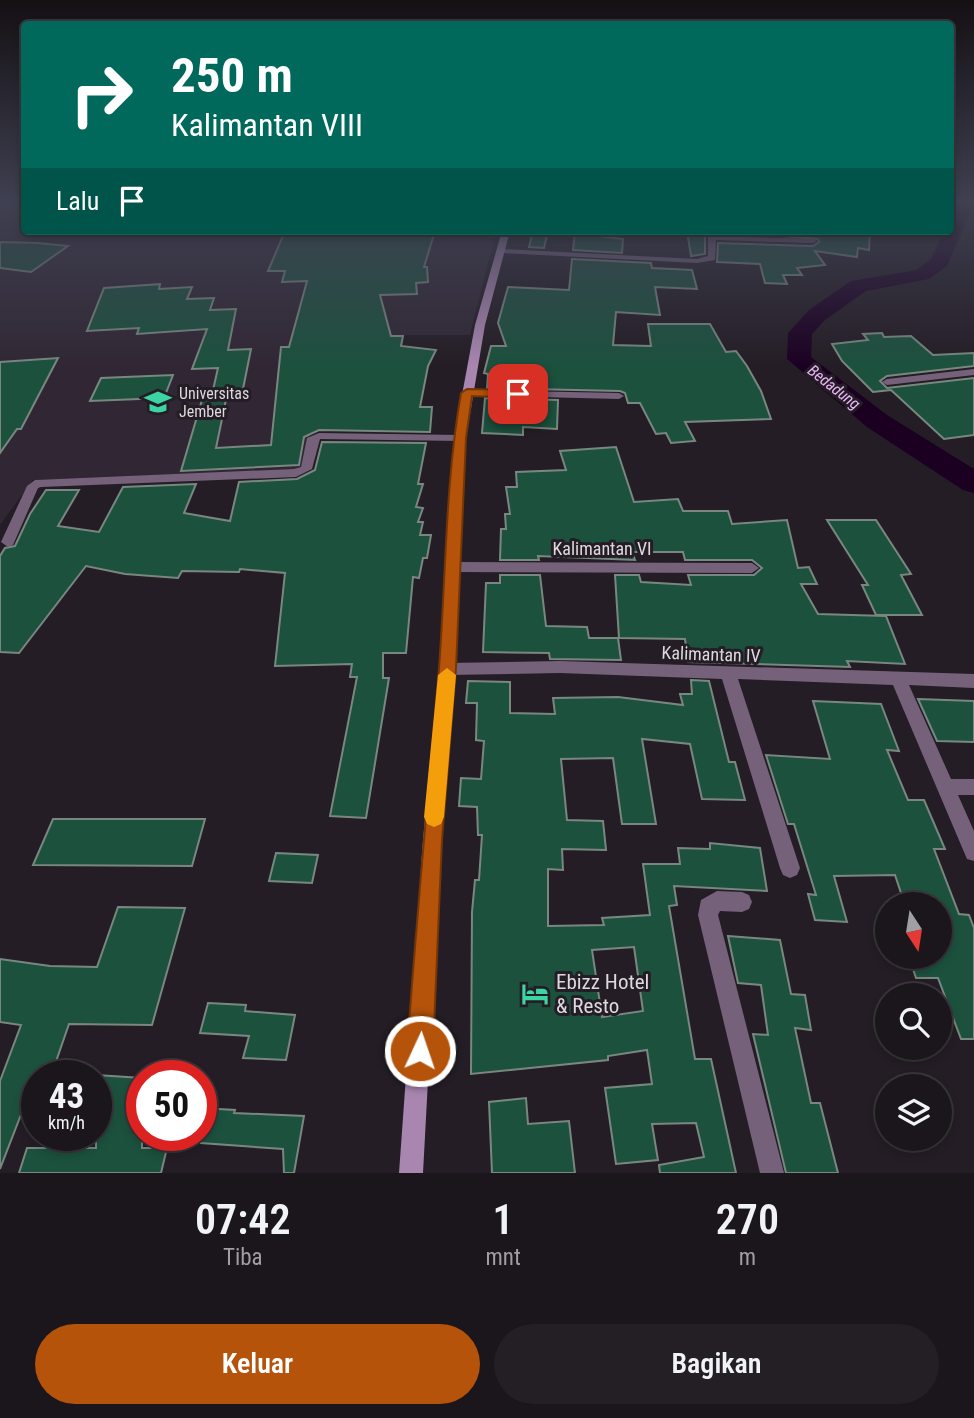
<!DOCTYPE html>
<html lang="id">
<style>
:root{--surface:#1b161c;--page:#241f25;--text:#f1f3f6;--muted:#a09fa3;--line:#39353b;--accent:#b45309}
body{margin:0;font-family:"Roboto Condensed",sans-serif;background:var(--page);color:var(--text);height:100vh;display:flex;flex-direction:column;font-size:26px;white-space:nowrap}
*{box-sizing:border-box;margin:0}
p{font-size:23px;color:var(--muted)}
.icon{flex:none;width:38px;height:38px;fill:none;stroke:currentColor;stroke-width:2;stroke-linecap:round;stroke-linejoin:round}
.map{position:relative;height:1173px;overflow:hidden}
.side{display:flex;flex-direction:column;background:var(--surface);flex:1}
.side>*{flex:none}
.banner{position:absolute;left:21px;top:21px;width:933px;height:214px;border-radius:7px;box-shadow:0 4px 10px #0003,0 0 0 2px var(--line);background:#00695c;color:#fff;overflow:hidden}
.needle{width:46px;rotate:168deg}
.fabs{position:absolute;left:875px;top:892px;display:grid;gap:14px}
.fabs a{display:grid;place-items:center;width:77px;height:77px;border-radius:50%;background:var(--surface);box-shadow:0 4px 10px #0003,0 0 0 2px var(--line);font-size:35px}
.speed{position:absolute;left:21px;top:1060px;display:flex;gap:14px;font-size:35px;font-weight:700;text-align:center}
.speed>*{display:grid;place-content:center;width:91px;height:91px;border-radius:50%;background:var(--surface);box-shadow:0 4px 10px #0003,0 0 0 2px var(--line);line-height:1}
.speed small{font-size:18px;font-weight:400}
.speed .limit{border:10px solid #d22;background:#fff;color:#111}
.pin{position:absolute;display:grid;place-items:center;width:60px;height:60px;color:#fff;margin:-30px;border-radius:14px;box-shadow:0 4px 10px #0006}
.me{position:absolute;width:77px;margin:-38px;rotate:3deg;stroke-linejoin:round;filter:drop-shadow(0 0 5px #0008)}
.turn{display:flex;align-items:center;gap:24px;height:147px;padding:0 35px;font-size:32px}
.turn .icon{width:91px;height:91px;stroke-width:2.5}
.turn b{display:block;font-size:49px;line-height:60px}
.then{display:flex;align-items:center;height:66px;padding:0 35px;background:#0003;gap:14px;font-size:26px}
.eta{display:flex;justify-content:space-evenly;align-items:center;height:119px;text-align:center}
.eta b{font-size:42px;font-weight:600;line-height:49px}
.action{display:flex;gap:14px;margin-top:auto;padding:14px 35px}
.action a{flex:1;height:80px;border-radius:42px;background:var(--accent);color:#fff;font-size:28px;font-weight:600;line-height:80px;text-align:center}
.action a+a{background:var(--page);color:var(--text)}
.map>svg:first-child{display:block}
</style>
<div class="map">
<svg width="974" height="1173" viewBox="0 0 974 1173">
<rect width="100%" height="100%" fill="#241d25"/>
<path fill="#312734" d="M0 203H24V231H496L470 335H331L303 469 33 480 0 525Z"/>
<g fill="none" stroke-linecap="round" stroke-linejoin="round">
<path fill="#1b0022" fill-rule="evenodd" d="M956 203H974L947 266 929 279 866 291 825 320 812 334 811 357 887 415 974 469V493L963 490 867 427 787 359 788 333 809 310 851 281 916 270 931 259 944 231H950V216Z"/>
</g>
<g fill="#1c513e" stroke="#798780" stroke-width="2" fill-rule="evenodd">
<path d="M285 231H435L424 267H427L428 282 416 283 417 294 380 295 391 336H403L401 346 436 350 428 366 420 407H432L430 432 319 430 304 437 299 465 181 471 202 400 211 399 218 368 192 369 207 329 137 334 139 328 87 331 104 288 160 284 159 289 192 287 187 299 214 298 210 310 236 309 228 350 251 349 243 389 228 390 216 448 271 445 281 347H289L307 281 282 282 285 271H268Z"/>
<path d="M533 231H548L544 248 529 247Z"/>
<path d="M687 231H705V254L691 256Z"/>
<path d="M719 231 777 232 870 231 869 250 858 248 857 257 815 251 825 265 797 268 802 275H783L787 284 765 283 760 264 717 262 718 243 813 246 819 242 818 239Z"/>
<path d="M575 233 623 239 622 253 573 250Z"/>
<path d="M0 242 38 243 68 246 31 272 0 268Z"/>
<path d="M572 259 651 263 652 268 692 270 697 289 655 287 660 315 616 312 613 345 651 346 648 324H710L726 352 736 351 747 366 761 391 771 419 685 422 695 441 671 443 666 433 656 434 640 403H628L625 393 620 391 487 388 488 374 484 373 491 346H506L498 323 508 287 569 290Z"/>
<path d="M882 333 884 337 911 336 933 355 974 353V366L887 376 880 381 887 388 974 378V435L944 439 891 390 873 392 842 361 832 344 868 340 863 334Z"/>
<path d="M58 358 21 429H17L0 453V362Z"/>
<path d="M173 375 164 398 90 401 101 378Z"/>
<path d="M485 398 558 400 557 429 523 427V435L482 433Z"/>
<path d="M322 442 426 443 418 484H423L416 507 423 508 418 522H423L420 535H431L427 558H423L419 578 413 577 406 653H383V678H389L366 818 330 816 357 677H350L352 664 275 666 285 573 240 569 239 572 182 571 178 578 125 574 86 566 19 653 0 652V556L5 548 15 546 30 514 46 490H79L58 526 99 532 123 487 196 484 184 513 230 521 239 482 297 479 315 470Z"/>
<path d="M616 447 634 502 678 499 683 511H728L732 524 787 520 798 568 809 567 817 584H801L818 614 886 616 905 664 847 661 850 667 688 662 685 639 619 638 615 575H639L641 582 691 585 688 575H754L762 568 752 560H685L683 552H632L635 560 538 556 539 560H500L501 529H506L505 514H510L506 487H517L516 472 566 470 560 451Z"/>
<path d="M827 520H876L911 574 901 575 922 615H876L862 585H868Z"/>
<path d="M500 575H540L546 626 587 627 589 638H618L621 660 550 659 549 653 483 652 486 583H500Z"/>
<path d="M691 680 709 681 729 762H735L745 800 702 799 690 744 642 739 656 824H622L613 758 561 759 567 820 603 821 606 850 562 849 563 870 548 869V926L604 925 602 918 650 915 643 864H680L678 848 710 849V843L760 848 767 891 674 886 677 905 669 906 695 1059H711L736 1173H660L659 1165 704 1157 696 1123 652 1124 658 1160 616 1164 605 1088 652 1084 647 1050 608 1056V1060L471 1074 472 912 475 880H479L482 835H478L477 807 459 806 461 778 481 779 484 741 476 740 477 703H466L468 681 510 682V713L555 714 553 698 618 697 683 705 680 694H692ZM634 947 643 1011 602 1017 592 950Z"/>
<path d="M918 699 974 701V742L937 741Z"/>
<path d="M813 701 881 704 899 751 887 750 908 800H924L945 849H934L959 914 969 915 974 928V1039H961L938 978H916L909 957H940V905H905L895 875 834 876 847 922 815 920 808 894 816 895 794 824H788L766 755 830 759Z"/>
<path d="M53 819H205L192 866 33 865Z"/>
<path d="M276 853 318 855 312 883 269 881Z"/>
<path d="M118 907 185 908 152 1025 69 1024 51 1076H37V1081H34L0 1169V1081L21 1025 0 1022V959L50 966 97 967Z"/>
<path d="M728 936 780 940 791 994 805 995 811 1030 795 1028 811 1103H820L838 1173H786L753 1034 768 1035 761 985 738 983Z"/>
<path d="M208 1003 246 1005 245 1011 295 1015 286 1060 243 1058 249 1036 200 1033Z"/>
<path d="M96 1075 142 1078V1148H167L161 1173H19L27 1148H96Z"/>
<path d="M526 1098 528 1124 569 1121 575 1173H492L489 1102Z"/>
<path d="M201 1108 235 1110 234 1113 304 1116 294 1173H284L283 1149 201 1143Z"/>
</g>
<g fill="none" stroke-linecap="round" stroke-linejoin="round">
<g fill="#76617b" fill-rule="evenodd">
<path d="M708 231H716V236L813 239 817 241 813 243 716 240 715 260 697 263 501 253 497 251 501 249 697 259 708 256Z"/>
<path d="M974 369V375L887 385 882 382 887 379Z"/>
<path d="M467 390 619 393 624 396 619 399 463 395V391Z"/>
<path d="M319 433 460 435 466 438 460 441 320 439 312 469 296 477 41 487 38 488 13 545 8 547 1 542 27 486 35 480 294 469 301 467 307 438Z"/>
<path d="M453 562 752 563 759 568 752 573 453 572 446 567Z"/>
<path d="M560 661 974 674V688L909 685 951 779H974V795H958L974 831V861L967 859 893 685 738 679 800 868 797 875 790 878 783 875 780 868 722 679 560 673 447 675 442 673 439 669 442 665 447 663Z"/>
<path d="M717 891 742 892 749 895 752 902 749 909 742 912 720 911 718 915 784 1173H760L698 915 701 900Z"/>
</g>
<path fill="#a886b0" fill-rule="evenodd" d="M502 231H510L485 325 466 438 455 669 441 840 423 1173H399L423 840 439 669 454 438 475 325Z"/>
</g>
<linearGradient id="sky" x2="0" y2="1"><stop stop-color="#141014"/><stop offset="0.55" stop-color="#3f4051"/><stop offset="1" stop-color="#3f4051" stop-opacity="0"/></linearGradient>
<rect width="974" height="367" fill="url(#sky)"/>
<path fill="#b45309" stroke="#753606" stroke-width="2" d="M467 389 518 390 524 394 518 398 472 396 466 438 456 668 442 840 433 1051 429 1060 420 1063 411 1060 407 1051C416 923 428 796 439 668 446 577 445 484 461 393Z"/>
<path fill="#f59e0b" d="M447 668 456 675 444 817 441 824 434 827 427 824 424 817 438 675Z"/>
<defs>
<symbol id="university-bare" viewBox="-9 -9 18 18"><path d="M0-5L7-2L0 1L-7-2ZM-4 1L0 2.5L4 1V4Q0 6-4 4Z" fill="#3dd4a3" stroke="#241d25" stroke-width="2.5" paint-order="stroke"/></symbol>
<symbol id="hotel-bare" viewBox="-9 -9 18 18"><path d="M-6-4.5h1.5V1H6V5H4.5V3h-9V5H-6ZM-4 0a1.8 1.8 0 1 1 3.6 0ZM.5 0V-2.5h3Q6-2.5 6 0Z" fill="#3dd4a3" stroke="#241d25" stroke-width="2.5" paint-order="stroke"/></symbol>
</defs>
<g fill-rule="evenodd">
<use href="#university-bare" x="139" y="383" width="38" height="38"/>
<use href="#hotel-bare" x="516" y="975" width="38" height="38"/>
</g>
<g text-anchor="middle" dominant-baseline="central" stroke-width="6" stroke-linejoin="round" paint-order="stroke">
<g font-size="16" font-style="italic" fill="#ebb4f8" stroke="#241d25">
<text transform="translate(834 387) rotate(38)">Bedadung</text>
</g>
<g font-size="16" fill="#ded9df" stroke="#241d25" text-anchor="start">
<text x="179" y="393">Universitas<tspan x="179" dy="18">Jember</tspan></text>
</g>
<g font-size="18" fill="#ded9df" stroke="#241d25">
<text x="602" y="548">Kalimantan VI</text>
<text transform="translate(711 654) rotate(2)">Kalimantan IV</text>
</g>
<g font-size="21" fill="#ded9df" stroke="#241d25" text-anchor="start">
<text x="556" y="982">Ebizz Hotel<tspan x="556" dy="24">&amp; Resto</tspan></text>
</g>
</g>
</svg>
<div class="fabs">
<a><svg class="needle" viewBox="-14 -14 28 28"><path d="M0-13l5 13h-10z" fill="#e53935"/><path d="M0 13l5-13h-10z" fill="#a09fa3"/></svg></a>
<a><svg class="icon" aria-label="search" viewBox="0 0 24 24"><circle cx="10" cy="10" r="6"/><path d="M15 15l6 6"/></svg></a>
<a><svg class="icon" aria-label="layers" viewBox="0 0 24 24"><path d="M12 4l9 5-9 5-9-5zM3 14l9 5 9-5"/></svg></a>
</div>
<div class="speed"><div>43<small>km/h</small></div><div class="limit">50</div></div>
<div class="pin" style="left:518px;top:394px;background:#d93025"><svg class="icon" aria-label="arrive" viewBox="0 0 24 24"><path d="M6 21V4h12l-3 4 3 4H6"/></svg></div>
<svg class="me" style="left:420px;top:1051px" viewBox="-20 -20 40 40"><circle r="17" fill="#b45309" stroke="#fff" stroke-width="3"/><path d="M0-11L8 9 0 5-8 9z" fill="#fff"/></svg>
<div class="banner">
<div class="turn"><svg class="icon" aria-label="right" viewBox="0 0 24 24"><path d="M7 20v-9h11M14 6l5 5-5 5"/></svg><div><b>250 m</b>Kalimantan VIII</div></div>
<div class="then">Lalu<svg class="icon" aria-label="arrive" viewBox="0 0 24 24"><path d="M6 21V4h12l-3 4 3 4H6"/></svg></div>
</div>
</div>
<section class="side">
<div class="eta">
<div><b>07:42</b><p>Tiba</p></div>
<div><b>1</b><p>mnt</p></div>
<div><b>270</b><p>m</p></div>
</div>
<div class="action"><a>Keluar</a><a>Bagikan</a></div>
</section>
